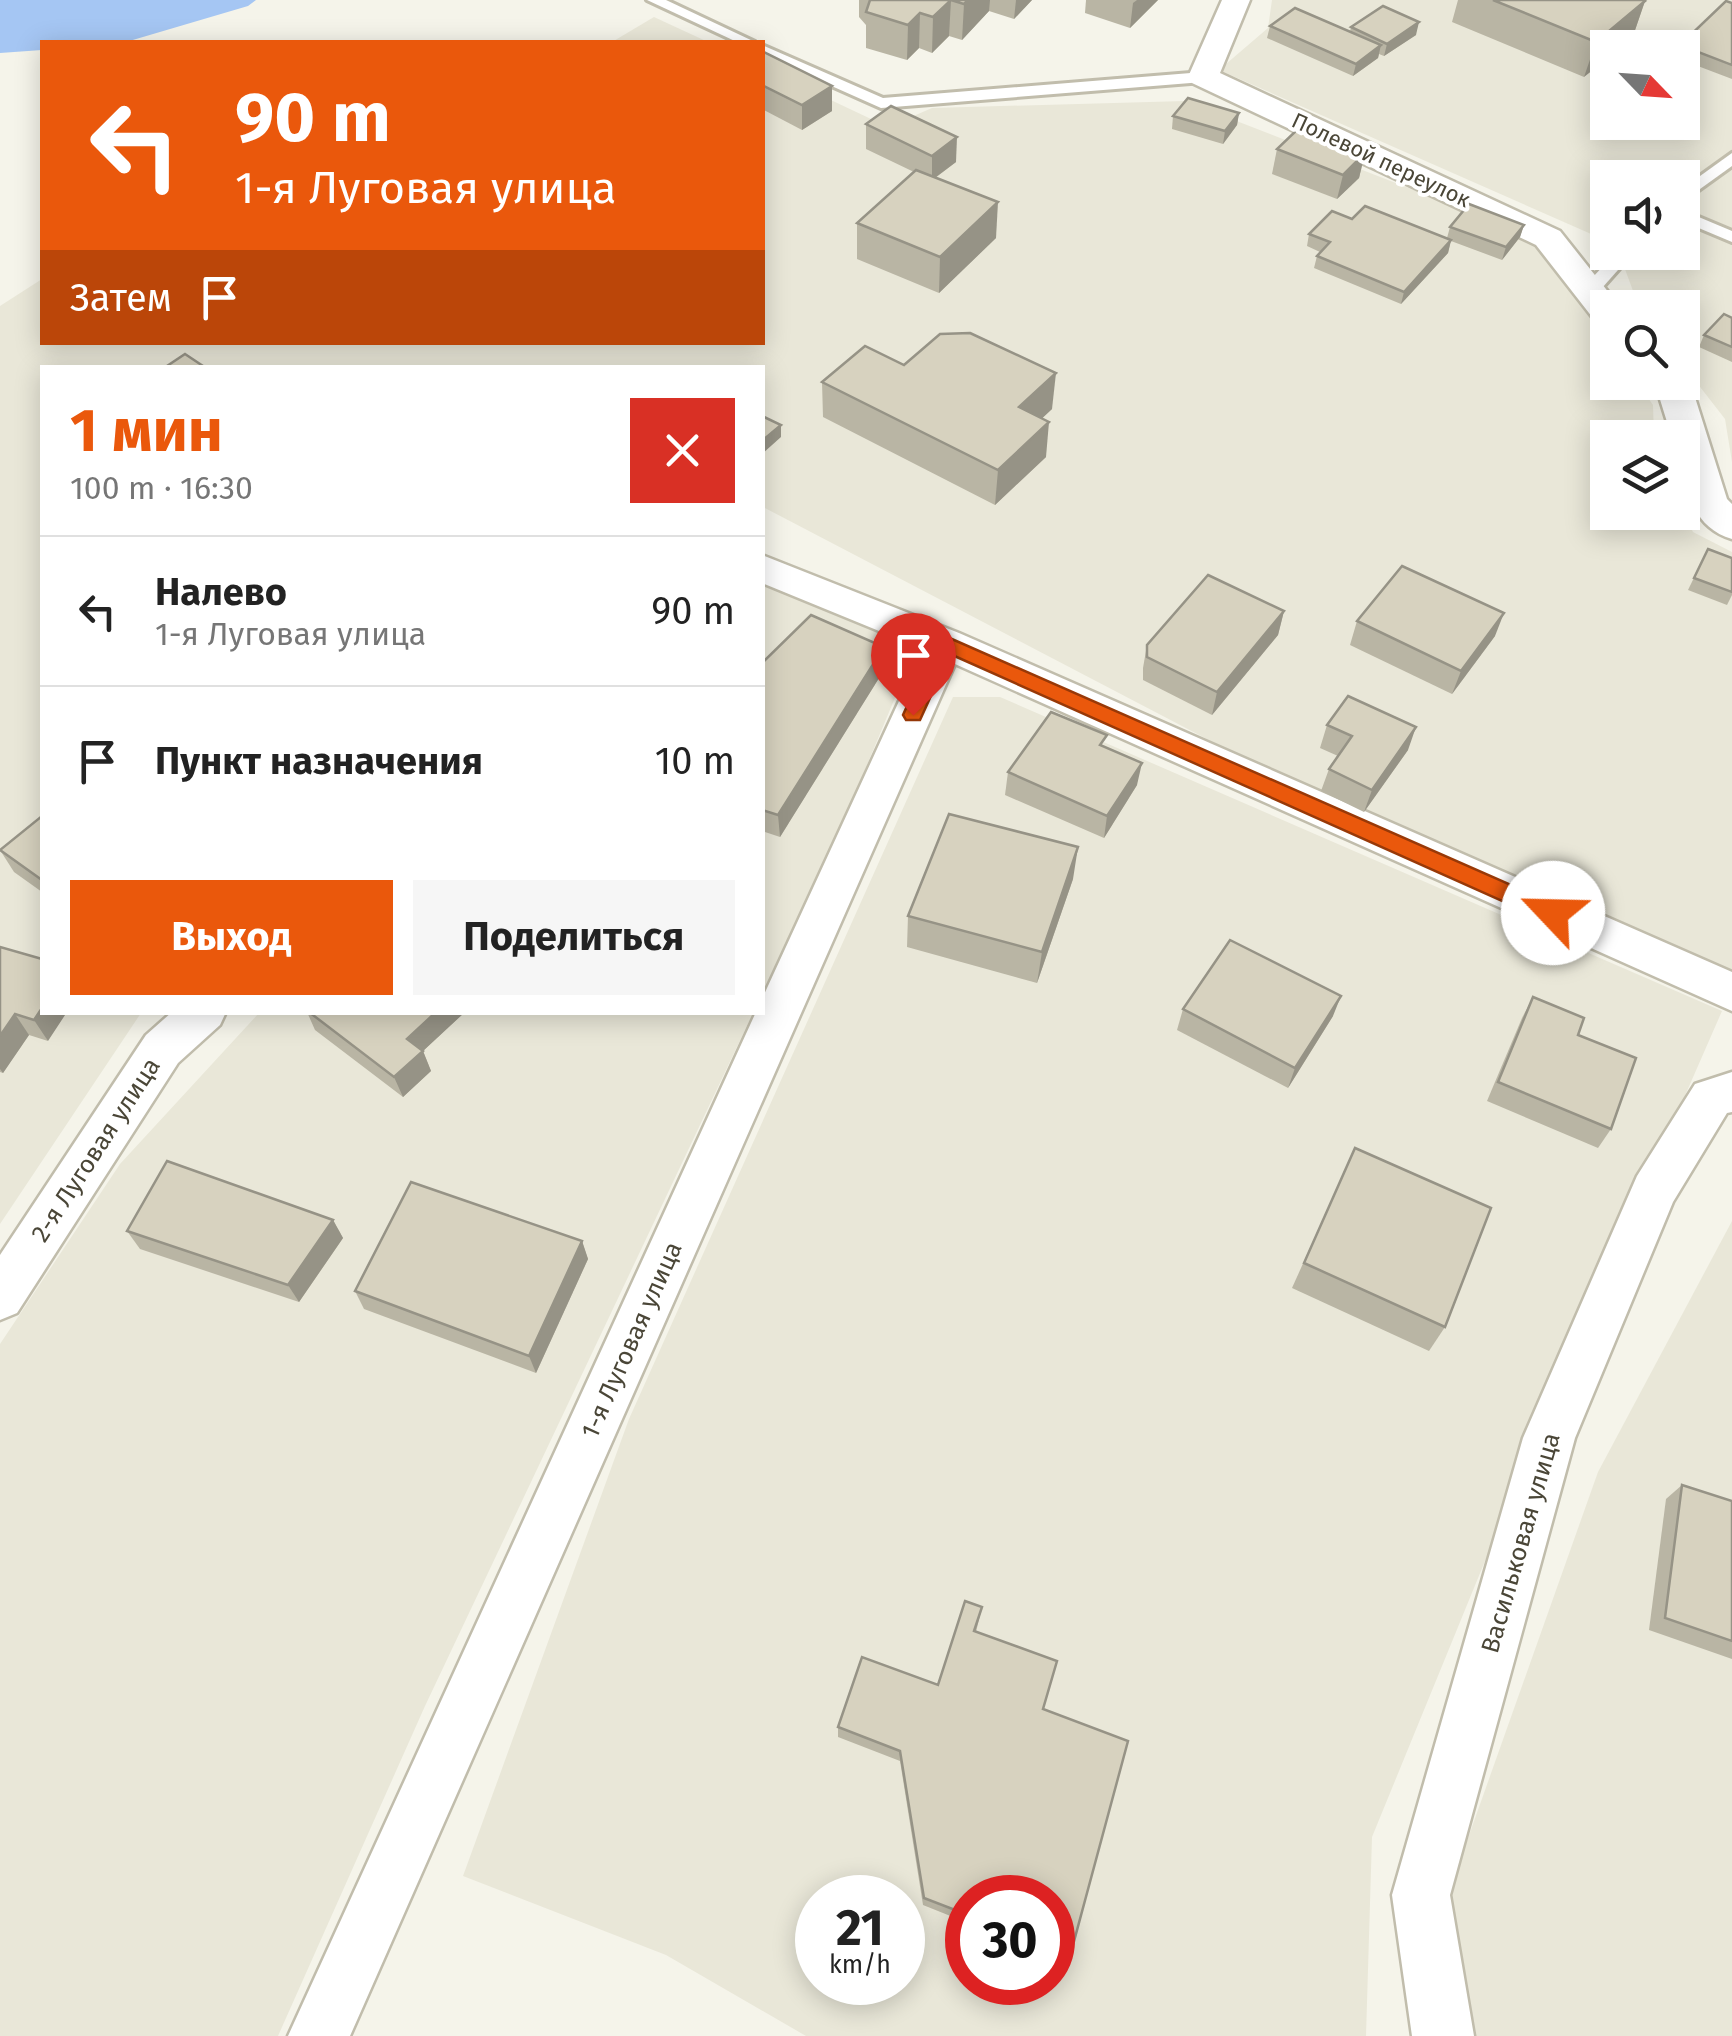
<!DOCTYPE html>
<html lang="ru">
<meta charset="utf-8">
<style>
:root{--surface:#fff;--page:#f6f6f6;--text:#222;--muted:#767676;--line:#e0e0e0;--accent:#ea580c}
body{margin:0;font-family:"Fira Sans",sans-serif;background:var(--page);color:var(--text);height:100vh;display:flex;flex-direction:column;font-size:38px;white-space:nowrap}
*{box-sizing:border-box;margin:0}
p{font-size:32px;color:var(--muted)}
.icon{flex:none;width:55px;height:55px;fill:none;stroke:currentColor;stroke-width:2;stroke-linecap:round;stroke-linejoin:round}
.map{position:relative;flex:1;overflow:hidden}
.sheet{position:absolute;left:40px;top:365px;width:725px;height:650px;display:flex;flex-direction:column;background:var(--surface);border-radius:0px;box-shadow:0 5px 25px #0003}
.sheet>*{flex:none}
.hud{position:absolute;left:40px;top:40px;width:725px;height:305px;border-radius:0px;box-shadow:0 5px 25px #0003;background:#ea580c;color:#fff;overflow:hidden}
.needle{width:65px;rotate:115deg}
.controls{position:absolute;left:1590px;top:30px;display:grid;gap:20px}
.controls a{display:grid;place-items:center;width:110px;height:110px;border-radius:0px;background:var(--surface);box-shadow:0 5px 25px #0003;font-size:50px}
.speed{position:absolute;left:795px;top:1875px;display:flex;gap:20px;font-size:50px;font-weight:700;text-align:center}
.speed>*{display:grid;place-content:center;width:130px;height:130px;border-radius:50%;background:var(--surface);box-shadow:0 5px 25px #0003;line-height:1}
.speed small{font-size:25px;font-weight:400}
.speed .limit{border:15px solid #d22;background:#fff;color:#111}
.pin{position:absolute;display:grid;place-items:center;width:85px;height:85px;color:#fff;margin:-102px -42px;border-radius:50% 50% 50% 0;rotate:-45deg;box-shadow:0 0 10px #0007}
.pin .icon{rotate:45deg}
.me{position:absolute;width:110px;margin:-55px;rotate:294deg;stroke-linejoin:round;filter:drop-shadow(0 0 8px #0008)}
.turn{display:flex;align-items:center;gap:35px;height:210px;padding:0 30px;font-size:45px}
.turn .icon{width:130px;height:130px;stroke-width:2.5}
.turn b{display:block;font-size:70px;line-height:85px}
.then{display:flex;align-items:center;height:95px;padding:0 30px;background:#0003;gap:20px;font-size:38px}
.round{display:grid;place-items:center;flex:none;width:105px;height:105px;border-radius:0px;background:var(--page)}
.summary{display:flex;align-items:center;justify-content:space-between;height:170px;padding:0 30px}
h1{font-size:60px;font-weight:700;line-height:75px;color:var(--accent)}
.primary-button{display:flex;gap:20px;margin-top:auto;padding:20px 30px}
.primary-button a{flex:1;height:115px;border-radius:0px;background:var(--accent);color:#fff;font-size:40px;font-weight:700;line-height:115px;text-align:center}
.primary-button a+a{background:var(--page);color:var(--text)}
ul{padding:0;list-style:none}
li{display:flex;align-items:center;gap:30px;height:150px;padding:0 30px;border-top:2px solid var(--line)}
li div{flex:1}
li b{display:block;font-size:38px}
li em{font-style:normal}
.map>svg:first-child{display:block}
</style>
<div class="map">
<svg width="1732" height="2036" viewBox="0 0 1732 2036">
<rect width="100%" height="100%" fill="#f5f4ea"/>
<g fill="#e9e7d8" fill-rule="evenodd">
<path d="M1272 0H1732V462L1725 419 1683 365 1682 308 1639 307 1619 253 1682 252V178H1608L1607 241 1219 70 1268 28ZM1608 48H1682V122H1608Z"/>
<path d="M654 17 708 42H612Z"/>
<path d="M763 68 888 127 932 108 1185 101 1483 217 1536 242 1607 338 1608 382 1638 383 1653 405 1654 437 1608 438V512H1683L1693 532 1732 552V972L1358 818 763 507 762 368H42V1012L141 1013 0 1224V306L42 279V342H762Z"/>
<path d="M763 580 899 637 914 652 832 849 763 994Z"/>
<path d="M953 697H1000L1722 1011 1537 1434 1372 1837 1366 2036H806L666 1955 463 1876 629 1419ZM818 1898H902V1982H818ZM968 1898H1052V1982H968Z"/>
<path d="M259 1013H753L425 1706 278 2036H0V1344L120 1164Z"/>
<path d="M1732 1221V2036H1467L1451 1886 1598 1472Z"/>
</g>
<path fill="#a5c6f3" d="M0 0H256L248 6 126 42H42V50L0 53Z"/>
<g fill="none" stroke-linecap="round" stroke-linejoin="round">
<defs>
<g id="lane">
<path d="M647 0H666L755 42H737Z"/>
<path d="M762 45 883 98 1203 72 1211 77 1203 82 881 108 762 55Z"/>
<path d="M1732 153V166L1682 202V189Z"/>
<path d="M1682 210 1732 231V242L1682 221Z"/>
<path d="M1616 252H1634L1594 297H1582V289Z"/>
</g>
<g id="street">
<path d="M1222 0H1250L1220 73 1560 231 1621 308H1608V325L1596 322 1536 245 1192 83 1188 77Z"/>
<path d="M1682 377 1693 391 1727 499 1732 504V539C1687 526 1682 477 1682 438H1672L1658 393 1651 382H1682Z"/>
<path d="M762 555 959 633 1732 972V1011L955 664 350 2036H288L756 1012H762V999L923 649 762 583Z"/>
<path d="M172 1012H226L220 1025 178 1063 17 1313 0 1320V1255L146 1035Z"/>
<path d="M1732 1072V1112L1727 1113 1673 1202 1575 1438 1450 1895 1474 2036H1412L1392 1895 1523 1438 1637 1176 1695 1084Z"/>
</g>
</defs>
<use href="#lane" stroke="#c1bdac" stroke-width="6"/>
<use href="#street" stroke="#c1bdac" stroke-width="5"/>
<use href="#lane" fill="#fff" fill-rule="evenodd"/>
<use href="#street" fill="#fff" fill-rule="evenodd"/>
</g>
<g fill="#b9b5a4">
<path d="M859 0H1032L1014 19 989 11 962 40 949 36 932 53 919 48 907 60 866 48V25L859 17Z"/>
<path d="M1086 0H1158L1130 28 1085 13Z"/>
<path d="M1458 0H1643L1645 1 1633 36 1620 48H1608L1584 77 1452 22Z"/>
<path d="M1732 3V79L1682 60V48H1679L1680 45Z"/>
<path d="M1270 26 1350 32 1351 27 1416 35 1384 56 1379 54 1378 58 1353 76 1267 38Z"/>
<path d="M762 51 832 86V111L802 130 762 109Z"/>
<path d="M1239 113 1237 125 1223 144 1172 129 1173 116Z"/>
<path d="M866 124 956 162 935 178 996 238 939 293 857 259V223L914 172 866 149Z"/>
<path d="M1277 149 1365 153 1359 178 1337 199 1272 174Z"/>
<path d="M1352 219 1447 238 1450 227 1524 225 1520 237 1502 260 1451 241 1448 253 1401 304 1314 268 1317 256 1320 252 1307 246 1309 234Z"/>
<path d="M1732 318V362L1699 347 1704 335Z"/>
<path d="M904 365 1052 409 1042 418 1046 457 995 505 823 417 822 382Z"/>
<path d="M1708 549 1732 558V595L1727 605 1688 590Z"/>
<path d="M1284 611 1278 635 1212 715 1143 680V668L1147 645Z"/>
<path d="M1357 621 1495 636 1452 694 1350 645Z"/>
<path d="M884 647V670L780 837 762 831V663Z"/>
<path d="M1327 725 1408 750 1364 812 1321 791 1329 769 1338 756 1320 748Z"/>
<path d="M1105 747 1137 785 1104 838 1005 795 1008 772Z"/>
<path d="M42 816V892L14 872 0 850Z"/>
<path d="M1073 879 1037 983 907 947 908 916Z"/>
<path d="M0 947 48 1041 29 1035 3 1073 0 1072Z"/>
<path d="M1533 997 1578 1035 1611 1129 1598 1148 1487 1101 1522 1018Z"/>
<path d="M1183 1009 1333 1016 1288 1088 1177 1030Z"/>
<path d="M307 1012H465L423 1051 431 1071 403 1097 315 1030Z"/>
<path d="M1355 1148 1445 1327 1429 1351 1292 1288Z"/>
<path d="M333 1220 343 1238 299 1302 140 1249 127 1231Z"/>
<path d="M582 1241 588 1259 536 1373 364 1309 355 1291Z"/>
<path d="M1682 1485 1732 1501V1659L1649 1630 1666 1499Z"/>
<path d="M982 1607 976 1632 1043 1709 1070 1956 1065 1961 1052 1956V1898H968V1923L923 1905 900 1761 838 1737V1727L938 1685Z"/>
</g>
<g fill="#969386">
<path d="M951 0 949 36 932 53 933 17Z"/>
<path d="M968 0H990L989 11 962 40 964 4Z"/>
<path d="M1016 0H1032L1014 19Z"/>
<path d="M1137 0H1158L1130 28 1133 3Z"/>
<path d="M1645 1 1633 36 1620 48H1608V58L1584 77 1596 42Z"/>
<path d="M920 13 919 48 907 60 908 25Z"/>
<path d="M1419 22 1416 35 1384 56 1387 44Z"/>
<path d="M1381 45 1378 58 1353 76 1356 64Z"/>
<path d="M832 86V111L802 130V105Z"/>
<path d="M1239 113 1237 125 1223 144 1225 131Z"/>
<path d="M957 137 956 162 932 180V156Z"/>
<path d="M1365 153 1359 178 1337 199 1343 175Z"/>
<path d="M998 202 996 238 939 293 940 257Z"/>
<path d="M1524 225 1520 237 1502 260 1506 247Z"/>
<path d="M1451 240 1448 253 1401 304 1404 292Z"/>
<path d="M1056 373 1052 409 1016 443 1019 407Z"/>
<path d="M1049 422 1046 457 995 505 998 470Z"/>
<path d="M781 425V437L762 454V441Z"/>
<path d="M1284 611 1278 635 1212 715 1217 692Z"/>
<path d="M1504 613 1495 636 1452 694 1461 671Z"/>
<path d="M884 647V670L780 837 778 815Z"/>
<path d="M1416 727 1408 750 1364 812 1372 790Z"/>
<path d="M1142 763 1137 785 1104 838 1107 816Z"/>
<path d="M1078 847 1073 879 1037 983 1042 952Z"/>
<path d="M1341 996 1333 1016 1288 1088 1295 1068Z"/>
<path d="M42 1008V1012H67L48 1041 34 1020Z"/>
<path d="M436 1012H465L423 1051 431 1071 403 1097 394 1077 407 1039Z"/>
<path d="M15 1014 29 1035 3 1073 0 1069V1036Z"/>
<path d="M333 1220 343 1238 299 1302 288 1285Z"/>
<path d="M582 1241 588 1259 536 1373 529 1356Z"/>
</g>
<g fill="#d7d2bf" stroke="#969386" stroke-width="2.5">
<path d="M870 0H968L964 4 951 0 933 17 920 13 908 25 866 12Z"/>
<path d="M1493 0H1643L1645 1 1596 42Z"/>
<path d="M1726 1 1732 3V65L1680 45Z"/>
<path d="M1383 6 1419 22 1387 44 1351 27Z"/>
<path d="M1295 8 1381 45 1356 64 1270 26Z"/>
<path d="M762 51 832 86 802 105 762 85Z"/>
<path d="M1188 98 1239 113 1225 131 1173 116Z"/>
<path d="M891 106 957 137 932 156 866 124Z"/>
<path d="M1299 128 1365 153 1343 175 1277 149Z"/>
<path d="M916 170 998 202 940 257 857 223Z"/>
<path d="M1469 204 1524 225 1506 247 1450 227Z"/>
<path d="M1365 206 1451 240 1404 292 1317 256 1330 242 1309 234 1332 211 1352 219Z"/>
<path d="M1724 314 1732 318V347L1704 335Z"/>
<path d="M970 333 1056 373 1019 407 1049 422 998 470 822 382 865 346 904 365 940 334Z"/>
<path d="M185 354 206 368H164Z"/>
<path d="M762 416 781 425 762 441Z"/>
<path d="M1708 549 1732 558V592L1694 578Z"/>
<path d="M1402 566 1504 613 1461 671 1357 621Z"/>
<path d="M1208 575 1284 611 1217 692 1147 657V645Z"/>
<path d="M811 615 884 647 778 815 762 810V663Z"/>
<path d="M1348 696 1416 727 1372 790 1329 769 1352 736 1327 725Z"/>
<path d="M1051 712 1107 735 1100 745 1142 763 1107 816 1008 772Z"/>
<path d="M949 814 1078 847 1042 952 908 916Z"/>
<path d="M42 816V880L0 850Z"/>
<path d="M1230 940 1341 996 1295 1068 1183 1009Z"/>
<path d="M0 947 42 959V1008L34 1020 15 1014 0 1036Z"/>
<path d="M1533 997 1584 1018 1578 1035 1636 1058 1611 1129 1498 1082Z"/>
<path d="M309 1012H436L407 1039 423 1051 394 1077Z"/>
<path d="M1355 1148 1491 1208 1445 1327 1304 1263Z"/>
<path d="M167 1161 333 1220 288 1285 127 1231Z"/>
<path d="M411 1182 582 1241 529 1356 355 1291Z"/>
<path d="M1682 1485 1732 1501V1641L1665 1618Z"/>
<path d="M965 1601 982 1607 974 1631 1057 1661 1043 1709 1128 1741 1070 1956 1052 1949V1898H968V1915L924 1898 900 1751 838 1727 862 1657 938 1685Z"/>
</g>
<path fill="#ea580c" stroke="#983908" stroke-width="2.5" d="M945 636 1561 907 1564 913 1561 920H1545L950 654 920 720H906L903 715 935 644Z"/>
<g text-anchor="middle" dominant-baseline="central" stroke-width="8" stroke-linejoin="round" paint-order="stroke">
<g font-size="22" fill="#4a4637" stroke="#fff">
<text transform="translate(1381 160) rotate(25)">Полевой переулок</text>
</g>
<g font-size="25" fill="#4a4637" stroke="#fff">
<text transform="translate(96 1150) rotate(-57)">2-я Луговая улица</text>
<text transform="translate(632 1340) rotate(-66)">1-я Луговая улица</text>
<text transform="translate(1521 1543) rotate(-74)">Васильковая улица</text>
</g>
</g>
</svg>
<div class="controls">
<a><svg class="needle" viewBox="-14 -14 28 28"><path d="M0-13l5 13h-10z" fill="#e53935"/><path d="M0 13l5-13h-10z" fill="#767676"/></svg></a>
<a><svg class="icon" aria-label="sound" viewBox="0 0 24 24"><path d="M4 9h4l5-4v14l-5-4H4zM17 9q2 3 0 6"/></svg></a>
<a><svg class="icon" aria-label="search" viewBox="0 0 24 24"><circle cx="10" cy="10" r="6"/><path d="M15 15l6 6"/></svg></a>
<a><svg class="icon" aria-label="layers" viewBox="0 0 24 24"><path d="M12 4l9 5-9 5-9-5zM3 14l9 5 9-5"/></svg></a>
</div>
<div class="speed"><div>21<small>km/h</small></div><div class="limit">30</div></div>
<div class="pin" style="left:913px;top:715px;background:#d93025"><svg class="icon" aria-label="arrive" viewBox="0 0 24 24"><path d="M6 21V4h12l-3 4 3 4H6"/></svg></div>
<svg class="me" style="left:1553px;top:913px" viewBox="-20 -20 40 40"><circle r="19" fill="#fff"/><path d="M0-13L10 11 0 6-10 11z" fill="#ea580c"/></svg>
<div class="hud">
<div class="turn"><svg class="icon" aria-label="left" viewBox="0 0 24 24"><path d="M17 20v-9H6M10 6l-5 5 5 5"/></svg><div><b>90 m</b>1-я Луговая улица</div></div>
<div class="then">Затем<svg class="icon" aria-label="arrive" viewBox="0 0 24 24"><path d="M6 21V4h12l-3 4 3 4H6"/></svg></div>
</div>
<section class="sheet">
<div class="summary"><div><h1>1 мин</h1><p>100 m · 16:30</p></div><a class="round" style="background:#d93025;color:#fff"><svg class="icon" aria-label="close" viewBox="0 0 24 24"><path d="M6 6l12 12M18 6L6 18"/></svg></a></div>
<ul>
<li><svg class="icon" aria-label="left" viewBox="0 0 24 24"><path d="M17 20v-9H6M10 6l-5 5 5 5"/></svg><div><b>Налево</b><p>1-я Луговая улица</p></div><em>90 m</em></li>
<li><svg class="icon" aria-label="arrive" viewBox="0 0 24 24"><path d="M6 21V4h12l-3 4 3 4H6"/></svg><div><b>Пункт назначения</b></div><em>10 m</em></li>
</ul>
<div class="primary-button"><a>Выход</a><a>Поделиться</a></div>
</section>
</div>
